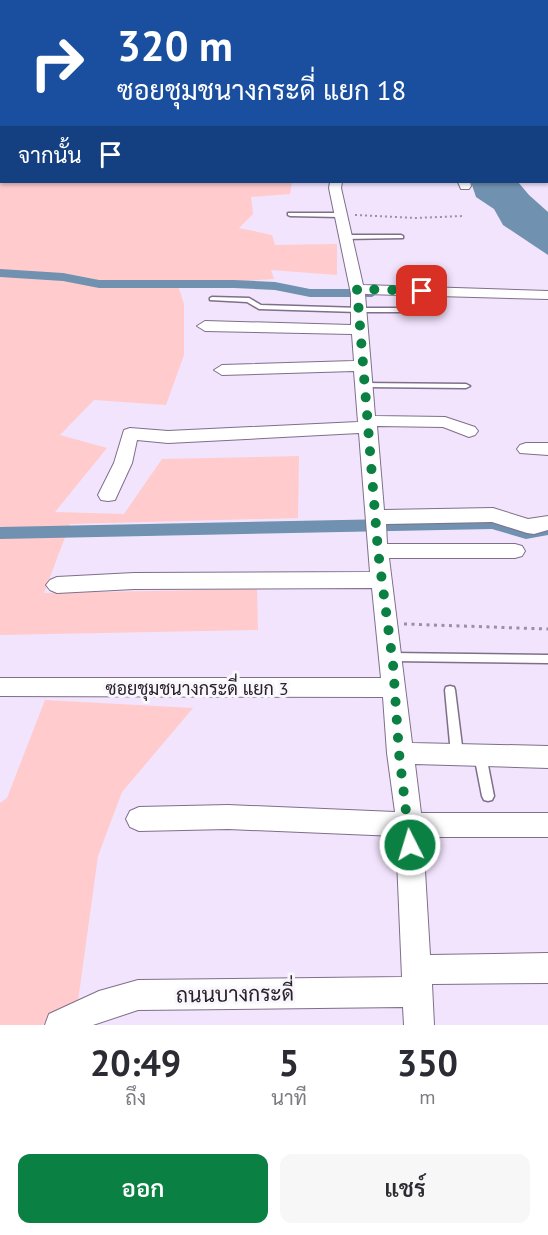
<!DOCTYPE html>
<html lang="th">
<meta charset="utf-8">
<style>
:root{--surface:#fff;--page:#f7f7f7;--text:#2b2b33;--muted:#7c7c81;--accent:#0b8043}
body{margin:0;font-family:"PT Sans",Sarabun,sans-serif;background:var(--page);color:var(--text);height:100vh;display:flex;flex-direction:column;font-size:22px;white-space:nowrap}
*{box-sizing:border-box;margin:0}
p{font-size:20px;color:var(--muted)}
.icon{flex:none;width:33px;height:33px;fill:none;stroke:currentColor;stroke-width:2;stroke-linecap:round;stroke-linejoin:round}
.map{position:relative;height:1025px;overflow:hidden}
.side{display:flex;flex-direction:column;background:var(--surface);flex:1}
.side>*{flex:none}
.hud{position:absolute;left:0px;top:0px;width:549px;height:183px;box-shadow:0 2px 4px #0004;background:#1a4fa0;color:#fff;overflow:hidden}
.pin{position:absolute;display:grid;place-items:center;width:51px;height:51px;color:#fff;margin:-26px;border-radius:12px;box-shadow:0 3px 9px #0006}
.me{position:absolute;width:66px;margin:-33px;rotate:355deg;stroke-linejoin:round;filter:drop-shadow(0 0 4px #0008)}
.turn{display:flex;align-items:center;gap:21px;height:126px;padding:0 18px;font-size:27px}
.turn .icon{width:78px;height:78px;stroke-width:2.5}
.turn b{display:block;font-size:42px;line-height:51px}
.then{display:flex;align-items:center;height:57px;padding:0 18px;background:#0003;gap:12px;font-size:22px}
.eta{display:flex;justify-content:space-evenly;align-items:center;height:102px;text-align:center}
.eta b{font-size:36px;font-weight:600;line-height:42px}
.primary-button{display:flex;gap:12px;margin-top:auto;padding:12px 18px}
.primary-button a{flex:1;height:69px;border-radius:12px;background:var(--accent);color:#fff;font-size:24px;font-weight:600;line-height:69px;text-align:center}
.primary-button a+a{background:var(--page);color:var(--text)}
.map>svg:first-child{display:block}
</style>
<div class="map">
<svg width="548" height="1025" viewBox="0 0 548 1025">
<rect width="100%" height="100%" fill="#f2e4fd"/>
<g fill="#ffcbcd">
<path d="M0 82 2 182H292L290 194 251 197 253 214 239 228 272 235 275 245 337 244V275L271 270 274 279 178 285 184 304V355L166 405 94 400 60 435 107 448 55 512 124 514 162 459 299 456 298 518 70 524 44 593 257 589 258 630 0 635Z"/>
<path d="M45 700 193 708 122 792 98 856 78 1001 42 1025H0V803L7 798Z"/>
</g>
<path fill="#7092b0" d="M471 182H518L529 195 548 212V255L503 225 494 209 476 197Z"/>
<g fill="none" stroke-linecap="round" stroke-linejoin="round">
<g fill="#7092b0" fill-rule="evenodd">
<rect x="0" y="33" width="2" height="5"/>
<path d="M0 269 63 273 99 280H234L275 282 310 289H372L378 293 372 297H310L275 290 234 288H99L63 281 0 277Z"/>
<path d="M492 517 526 527 548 523V535L526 539 492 529 0 539V527Z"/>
</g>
<defs>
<g id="lane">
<path d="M288 213H340L343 215 340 217 290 216 288 215Z"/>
<path d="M401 235 403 236V238L344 239 341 237 344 235Z"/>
<path d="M212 297 249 298 261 305 361 308H432L435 310 432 312H358L259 309 247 302 210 300V298Z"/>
<path d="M362 383 466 384 470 386 466 388 365 387H362L361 385Z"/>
<path d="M392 653 548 655V663L392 661 388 660 387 657 388 654Z"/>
<path d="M450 686 454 687 455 690 463 754 461 757 457 759 453 757 451 754 445 690 446 687Z"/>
<path d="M480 750 484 752 486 755 494 796 492 800 488 801 484 800 482 796 474 755 476 752Z"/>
</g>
<g id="street">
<path d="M330 182H342L341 188 363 285 548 291V299L365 294 375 416 445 417 475 427 478 431 475 435 469 437 443 427 377 426 384 510 493 508 528 519 548 516V530L534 534 527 533 492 522 386 524 387 544H515L522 546 525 551 522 556 515 558H389L412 743 548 746V768L415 764 421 813H548V837H423L430 955 548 953V983L432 984 434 1025H404L403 1007 138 1010 93 1025H45L49 1014 99 991 138 980 402 977 396 836 228 829 139 831 130 827 126 819 130 811 139 807 228 805 395 812 387 753 383 697 0 696V678H381L372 588 134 589 57 593 50 590 46 585 50 580 57 577 134 573 370 572 359 433 168 443 137 440 132 463 115 500 108 501 101 500 98 495 114 463 124 430 130 428 168 431 358 422 354 371 222 375 214 370 222 365 354 361 352 334 205 331 197 326 205 321 351 325V294L329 188Z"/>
<path d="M458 182H470L471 186 469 189H461Z"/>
<path d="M526 443H548V455L520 453 517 449 520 445Z"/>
</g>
</defs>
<use href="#lane" stroke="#7f6f8a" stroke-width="3"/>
<use href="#street" stroke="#7f6f8a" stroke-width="2"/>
<path stroke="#9b90a3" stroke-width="2" stroke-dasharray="2 3" stroke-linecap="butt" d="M355 215 415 218 464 216"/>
<path stroke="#9b90a3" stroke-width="3" stroke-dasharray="3 4.5" stroke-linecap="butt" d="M404 624 548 629"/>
<use href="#lane" fill="#fff" fill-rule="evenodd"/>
<use href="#street" fill="#fff" fill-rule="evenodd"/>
</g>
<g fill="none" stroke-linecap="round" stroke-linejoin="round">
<path stroke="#0b8043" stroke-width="10" stroke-dasharray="0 18" d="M410 845 399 753 393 664 378 551 357 289 422 291"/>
</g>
<g text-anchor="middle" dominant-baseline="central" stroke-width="6" stroke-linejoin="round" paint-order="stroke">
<g font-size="18" fill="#29222e" stroke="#f9f6fc">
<text x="197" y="688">ซอยชุมชนางกระดี่ แยก 3</text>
</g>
<g font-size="21" fill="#29222e" stroke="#f9f6fc">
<text transform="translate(235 994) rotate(-1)">ถนนบางกระดี่</text>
</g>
</g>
</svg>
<div class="pin" style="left:422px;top:291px;background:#d93025"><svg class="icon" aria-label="arrive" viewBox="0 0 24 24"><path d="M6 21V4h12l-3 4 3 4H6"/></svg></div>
<svg class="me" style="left:410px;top:845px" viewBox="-20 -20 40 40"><circle r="17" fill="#0b8043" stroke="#fff" stroke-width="3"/><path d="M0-11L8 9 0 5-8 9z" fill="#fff"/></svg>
<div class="hud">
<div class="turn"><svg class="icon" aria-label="right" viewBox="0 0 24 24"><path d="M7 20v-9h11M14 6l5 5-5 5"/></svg><div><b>320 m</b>ซอยชุมชนางกระดี่ แยก 18</div></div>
<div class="then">จากนั้น<svg class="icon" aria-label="arrive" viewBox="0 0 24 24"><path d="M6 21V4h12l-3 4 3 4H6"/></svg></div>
</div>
</div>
<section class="side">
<div class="eta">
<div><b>20:49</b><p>ถึง</p></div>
<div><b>5</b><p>นาที</p></div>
<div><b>350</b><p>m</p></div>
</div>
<div class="primary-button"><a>ออก</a><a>แชร์</a></div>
</section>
